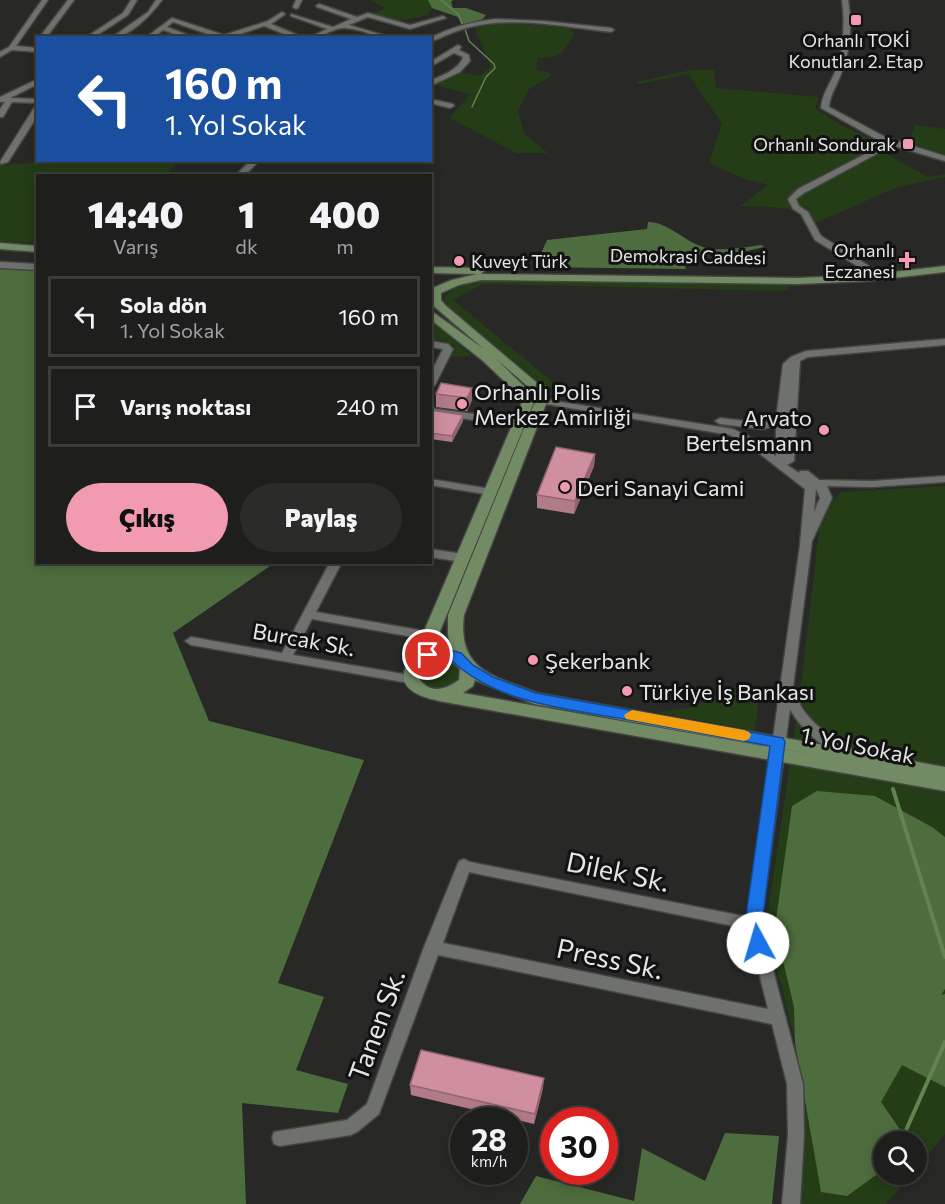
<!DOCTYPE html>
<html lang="tr">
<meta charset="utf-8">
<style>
:root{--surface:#1e1f1d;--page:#2b2c2a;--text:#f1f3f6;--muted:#a1a2a4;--line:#3c3d3b;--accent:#f29ab0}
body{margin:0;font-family:Commissioner,sans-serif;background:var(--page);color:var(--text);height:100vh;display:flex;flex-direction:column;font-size:22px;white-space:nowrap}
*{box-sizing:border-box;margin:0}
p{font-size:20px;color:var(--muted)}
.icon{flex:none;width:33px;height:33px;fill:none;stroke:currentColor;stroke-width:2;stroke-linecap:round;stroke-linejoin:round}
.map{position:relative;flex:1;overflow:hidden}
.sheet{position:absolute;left:36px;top:174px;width:396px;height:390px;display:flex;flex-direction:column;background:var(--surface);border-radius:0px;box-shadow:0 3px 15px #0003,0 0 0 2px var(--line)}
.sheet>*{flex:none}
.hud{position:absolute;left:36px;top:36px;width:396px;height:126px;border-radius:0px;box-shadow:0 3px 15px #0003,0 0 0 2px var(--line);background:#1a4fa0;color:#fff;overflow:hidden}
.controls{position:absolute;left:873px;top:1131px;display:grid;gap:12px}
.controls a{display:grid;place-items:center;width:54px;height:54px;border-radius:50%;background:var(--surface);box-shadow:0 3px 15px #0003,0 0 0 2px var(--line);font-size:30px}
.speed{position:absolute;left:450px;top:1107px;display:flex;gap:12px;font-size:30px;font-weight:700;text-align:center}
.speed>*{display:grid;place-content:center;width:78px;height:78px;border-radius:50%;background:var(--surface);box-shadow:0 3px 15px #0003,0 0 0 2px var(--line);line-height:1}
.speed small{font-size:15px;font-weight:400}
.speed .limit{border:9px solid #d22;background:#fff;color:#111}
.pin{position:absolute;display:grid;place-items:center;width:51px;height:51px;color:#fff;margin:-26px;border:3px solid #fff;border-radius:50%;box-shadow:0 2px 6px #0007}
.me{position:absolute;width:66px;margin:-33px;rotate:354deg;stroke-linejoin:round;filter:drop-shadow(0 0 4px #0008)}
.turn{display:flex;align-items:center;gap:21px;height:126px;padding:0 30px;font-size:27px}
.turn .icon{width:78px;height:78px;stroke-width:2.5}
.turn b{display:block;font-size:42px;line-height:51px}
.eta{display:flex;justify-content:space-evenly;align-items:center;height:102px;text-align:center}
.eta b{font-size:36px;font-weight:800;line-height:42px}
.button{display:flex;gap:12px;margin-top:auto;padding:12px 30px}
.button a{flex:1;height:69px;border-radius:36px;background:var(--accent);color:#111;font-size:24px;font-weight:800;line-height:69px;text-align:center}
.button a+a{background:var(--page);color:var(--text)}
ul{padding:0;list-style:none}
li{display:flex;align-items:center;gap:18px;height:81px;margin:0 12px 9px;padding:0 18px;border:3px solid var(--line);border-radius:0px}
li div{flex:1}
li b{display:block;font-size:22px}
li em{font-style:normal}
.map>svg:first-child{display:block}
</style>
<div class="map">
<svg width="945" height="1204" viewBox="0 0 945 1204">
<rect width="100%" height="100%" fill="#282927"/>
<g fill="#243d16">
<path d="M370 0H428L432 8 428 15 399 21 373 13 386 8Z"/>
<path d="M494 22 570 28 574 35C561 54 560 58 538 58L536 70 551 73V76L529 89 518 111 524 134 548 153H516L450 118 470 94 434 85 455 71 479 76 491 67 474 26Z"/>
<path d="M691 70H714L716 88 819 97 815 108 842 126 879 142 873 148 877 153H885L928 177 945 174V177L898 187 815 223C798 203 764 208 740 206L769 185 742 178 709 163 722 123 688 74 639 84 636 82Z"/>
<path d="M915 125 945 129V154L889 137 910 141Z"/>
<path d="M71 161H178L167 175 38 176 37 243 0 241V165Z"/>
<path d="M480 279 788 284V291L483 284 453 300 560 388 557 391 543 385 445 303V296C456 286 466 283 480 279Z"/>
<path d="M431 321 472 356 451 357 455 346 442 340H431Z"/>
<path d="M945 486V1134L917 1168 916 1142H884V1174L911 1175 886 1204H798L807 1088 766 926 799 702 821 514 841 492Z"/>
<path d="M435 659 454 664 459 673C455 695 429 690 417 678 418 665 423 663 435 659Z"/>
<path d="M729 691 760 696 754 731 656 712 688 708Z"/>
</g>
<g fill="#4e6d3e">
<path d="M428 0H453L451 2 453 8H466L486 15 480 22 462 25 458 17 432 8Z"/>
<path d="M648 222C667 222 682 239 700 246 717 253 743 247 762 245L764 247 734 254 709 255 685 266 686 269 535 267 547 240 647 229Z"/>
<path d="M0 267 37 271 38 562 269 563 270 566 173 633 209 721 364 760 278 983 324 997 296 1070 348 1084 338 1113 242 1103 246 1204H0Z"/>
<path d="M817 791 875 796 932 827 945 837V989L941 995 945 994V1087L902 1065 881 1102 908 1141 884 1142 883 1170 847 1196 821 1192 795 1043 794 1007 775 927 792 806Z"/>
<path d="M725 1133 779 1136 772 1204H520L536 1176 634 1201 642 1148 705 1181Z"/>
</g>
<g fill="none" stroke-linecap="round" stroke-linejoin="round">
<g stroke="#638353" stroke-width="1.5">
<path d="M441 0 458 14 463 26"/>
<path d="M465 29 469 41 494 64 495 68 486 77 472 107"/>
</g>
<g stroke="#638353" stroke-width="4">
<path d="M893 789 945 957"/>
<path d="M903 1137 945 1042"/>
</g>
<defs>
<g id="minor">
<path d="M42 0H48L16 46 38 48V52L12 50 0 57V52L9 47Z"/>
<path d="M68 0H74L46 38H39Z"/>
<path d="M131 0H137L128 15 93 38H85L123 13Z"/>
<path d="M156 0H162C152 14 129 38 111 38L148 12Z"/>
<path d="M296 0H302L298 8 296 9 293 7Z"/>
<path d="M842 0H848C852 24 851 48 842 71 838 84 830 94 829 107L887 138 945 156V161L881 142 821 108C822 94 830 84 835 72 844 49 845 24 842 0Z"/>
<path d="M319 4 357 17 368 13 410 25 443 16 446 18 410 29 368 17 349 25 393 38C376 38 362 29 345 28 335 27 322 38 308 38L327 29 291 16V14L333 27 351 19 317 7 316 6Z"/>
<path d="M282 12 285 14 284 15 271 24 305 38H294L264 26 229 38H219L173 22 167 27 196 38H185L163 30 153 38H145L172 18 224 35 268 21Z"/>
<path d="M495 19 543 21 611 28 614 30 611 32C565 27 515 16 470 27 456 30 444 37 430 42V38C451 27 471 22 495 19Z"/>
<path d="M458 45 461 47 459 50 469 55 470 61 460 72 430 86V81C442 75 459 70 463 57L454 53 430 67V62Z"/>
<path d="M38 79V84L10 98 38 99V103L12 102 3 117H0V109L5 102H0V97Z"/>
<path d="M430 99 453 104 454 106 450 108 430 103Z"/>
<path d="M38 106V115L8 162 1 164 0 162 34 108Z"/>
<path d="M873 150 880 152 804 193 796 199 799 206 808 212 821 236 869 266 870 273 866 276 862 273V269L815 240 801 214 793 209 788 199 798 189Z"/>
<path d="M251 160H260L244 176H235Z"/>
<path d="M0 262 38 264V270L0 268Z"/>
<path d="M945 339V345L808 357 800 361 794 461 787 465 799 473 800 471H808L819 480 872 481 945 476V482L872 487 827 486 832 498 812 541 793 687C797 693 798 702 802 708 815 728 838 741 859 753L861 756 859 759 854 761C830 754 802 732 790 709L761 924 803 1084 804 1135 800 1204H782L788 1135 787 1084 772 1024 438 955 379 1114 357 1132 351 1135 280 1146 274 1144 272 1138 274 1132 347 1120 367 1104 424 947 459 861 464 859 470 862 748 917 800 545 805 489 746 443 730 435 546 404 541 401 542 399 733 429 754 439 776 456V426L762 429 720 424 715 421 720 418 762 423 776 420 783 364 791 357 806 351ZM816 489 820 498 814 512ZM469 872 748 929 768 1009 443 943Z"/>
<path d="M430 341 448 344 453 349 435 385 430 388V374L443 349 430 347Z"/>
<path d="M430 408 519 420 524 423 519 426 430 414Z"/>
<path d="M430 479 491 489 496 492 491 495 430 485Z"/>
<path d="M430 549 462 554 468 558 462 562 430 557Z"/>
<path d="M330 562H342L316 612 430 632 436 636 430 640 312 619 293 655 409 675 413 676 415 679 413 682 409 683 191 645 185 641 191 637 282 653Z"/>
</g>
<g id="major">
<path d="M0 243 38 246V252L0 249Z"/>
<path d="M945 266V272L867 281 798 284 481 280 459 285 441 293V300L446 306 549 393 547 396H539L495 358 530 392 532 395 528 398 534 402 438 636 429 650 438 648 451 650 448 635V615L534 404 540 400 544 401 546 404 464 615C457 671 494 676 537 693L945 767V791L439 701C388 690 402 669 422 636L522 402 526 399 522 398 482 360 430 319V310L484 349 430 303V289L452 280 477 274 430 273V267L478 268 484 271 481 274 798 278 867 275ZM438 658 451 661 460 669 459 680C445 690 429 695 418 677L419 669 426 663ZM475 680 534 704 825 757 463 693 473 686Z"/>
</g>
</defs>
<use href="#minor" stroke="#444543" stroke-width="3"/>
<use href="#major" stroke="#444543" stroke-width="3"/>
<use href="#minor" fill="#6f716f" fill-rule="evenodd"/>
<use href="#major" fill="#728b65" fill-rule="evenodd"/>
</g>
<g fill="#b27b88">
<path d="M441 383 472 400 467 411 436 407V394Z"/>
<path d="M430 410 463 415V421L452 442 430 439Z"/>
<path d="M595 454 594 466 574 514 537 508V495Z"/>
<path d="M410 1085 543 1088 534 1124 411 1095Z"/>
</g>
<g fill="#91646f">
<path d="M472 388V400L467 411V398Z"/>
<path d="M463 415V421L452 442V436Z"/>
<path d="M595 454 594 466 574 514 575 501Z"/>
<path d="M544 1078 543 1088 534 1124 535 1114Z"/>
</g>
<g fill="#cf8f9e" stroke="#91646f" stroke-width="1.5">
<path d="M441 383 472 388 467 398 436 394Z"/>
<path d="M430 410 463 415 452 436 430 433Z"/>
<path d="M556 447 595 454 575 501 537 495Z"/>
<path d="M421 1050 544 1078 535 1114 410 1085Z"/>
</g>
<path fill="#1a73e8" stroke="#114b97" stroke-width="1.5" d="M447 649 461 653 473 665 493 677 536 693 783 738 785 742 762 924 767 943 764 948 758 950 752 948 745 924 770 746C723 737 677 729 630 720 568 709 498 704 451 660H428L421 655 428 650Z"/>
<path fill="#f59e0b" d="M632 710 744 730 749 732 751 735 749 739 744 741 626 719 624 715Z"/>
<g fill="#f29ab0" stroke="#111211" stroke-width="2">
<rect x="850" y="14" width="12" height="12" rx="3"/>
<rect x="902" y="138" width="12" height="12" rx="3"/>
<path d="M904 251h6v6h6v6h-6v6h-6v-6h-6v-6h6z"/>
<circle cx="459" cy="261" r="6"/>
<circle cx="462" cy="404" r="6"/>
<circle cx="824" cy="430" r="6"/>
<circle cx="565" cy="487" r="6"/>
<circle cx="533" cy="660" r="6"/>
<circle cx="627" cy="691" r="6"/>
</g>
<g text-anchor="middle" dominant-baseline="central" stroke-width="6" stroke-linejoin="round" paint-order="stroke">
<g font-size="18" fill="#e5e6e5" stroke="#111211" text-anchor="end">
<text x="856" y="40" text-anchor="middle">Orhanlı TOKİ<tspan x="856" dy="21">Konutları 2. Etap</tspan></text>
<text x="896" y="144">Orhanlı Sondurak</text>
<text x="895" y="250">Orhanlı<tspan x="895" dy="21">Eczanesi</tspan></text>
<text x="471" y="261" text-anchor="start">Kuveyt Türk</text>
</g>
<g font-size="18" fill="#e5e6e5" stroke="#111211">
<text transform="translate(688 256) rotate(1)">Demokrasi Caddesi</text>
</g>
<g font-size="22" fill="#e5e6e5" stroke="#111211" text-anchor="start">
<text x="474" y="391">Orhanlı Polis<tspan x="474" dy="25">Merkez Amirliği</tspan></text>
<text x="812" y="417" text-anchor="end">Arvato<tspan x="812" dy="25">Bertelsmann</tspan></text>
<text x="577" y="487">Deri Sanayi Cami</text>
<text x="545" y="660">Şekerbank</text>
<text x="639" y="691">Türkiye İş Bankası</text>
</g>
<g font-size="22" fill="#e5e6e5" stroke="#111211">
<text transform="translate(304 639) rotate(10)">Burcak Sk.</text>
<text transform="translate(858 745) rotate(11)">1. Yol Sokak</text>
</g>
<g font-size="27" fill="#e5e6e5" stroke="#111211">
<text transform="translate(618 871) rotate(12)">Dilek Sk.</text>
<text transform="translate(610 958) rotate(12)">Press Sk.</text>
<text transform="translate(376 1025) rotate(-70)">Tanen Sk.</text>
</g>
</g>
</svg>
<div class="controls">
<a><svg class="icon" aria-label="search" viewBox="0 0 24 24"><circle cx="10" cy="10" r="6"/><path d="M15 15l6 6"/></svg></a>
</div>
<div class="speed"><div>28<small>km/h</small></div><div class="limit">30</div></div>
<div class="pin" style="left:428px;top:655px;background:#d93025"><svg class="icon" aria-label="arrive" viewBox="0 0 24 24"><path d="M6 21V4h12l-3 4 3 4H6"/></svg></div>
<svg class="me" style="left:758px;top:943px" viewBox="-20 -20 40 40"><circle r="19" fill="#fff"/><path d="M0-13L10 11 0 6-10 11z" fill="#1a73e8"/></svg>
<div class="hud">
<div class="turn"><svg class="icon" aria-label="left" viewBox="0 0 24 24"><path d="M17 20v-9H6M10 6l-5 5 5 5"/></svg><div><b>160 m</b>1. Yol Sokak</div></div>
</div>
<section class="sheet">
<div class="eta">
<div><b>14:40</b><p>Varış</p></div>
<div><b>1</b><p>dk</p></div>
<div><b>400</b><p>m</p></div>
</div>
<ul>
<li><svg class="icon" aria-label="left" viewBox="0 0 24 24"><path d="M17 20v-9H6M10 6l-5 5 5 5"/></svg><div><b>Sola dön</b><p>1. Yol Sokak</p></div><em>160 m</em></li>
<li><svg class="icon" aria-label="arrive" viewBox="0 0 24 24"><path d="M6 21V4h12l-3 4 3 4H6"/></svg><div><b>Varış noktası</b></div><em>240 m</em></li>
</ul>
<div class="button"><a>Çıkış</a><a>Paylaş</a></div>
</section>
</div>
